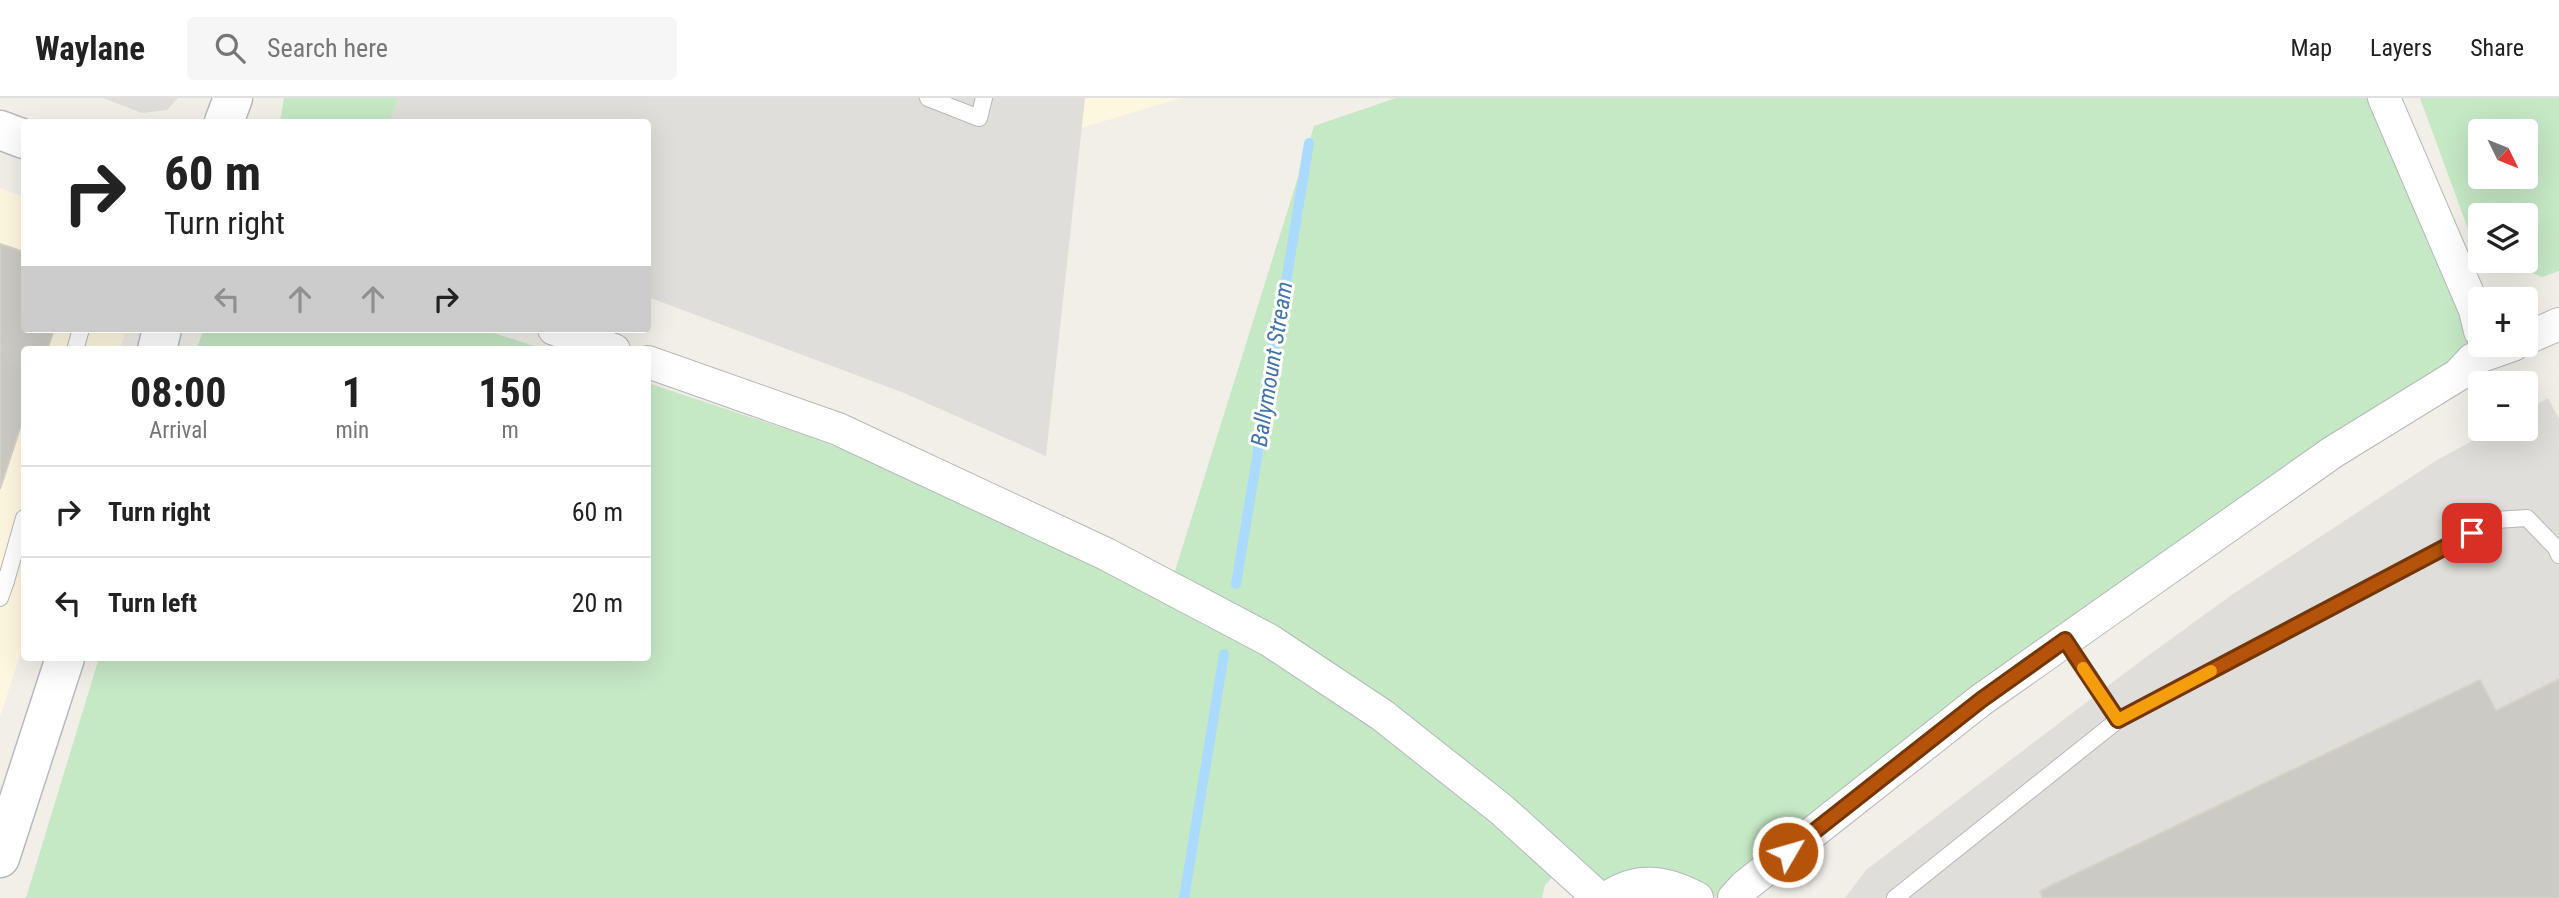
<!DOCTYPE html>
<meta charset="utf-8">
<style>
:root{--surface:#fff;--page:#f6f6f6;--text:#222;--muted:#767676;--line:#e0e0e0}
body{margin:0;font-family:"Roboto Condensed",sans-serif;background:var(--page);color:var(--text);height:100vh;display:flex;flex-direction:column;font-size:26px;white-space:nowrap}
*{box-sizing:border-box;margin:0}
p{font-size:23px;color:var(--muted)}
.icon{flex:none;width:38px;height:38px;fill:none;stroke:currentColor;stroke-width:2;stroke-linecap:round;stroke-linejoin:round}
.map{position:relative;flex:1;overflow:hidden}
.panel{position:absolute;left:21px;top:248px;width:630px;height:315px;display:flex;flex-direction:column;background:var(--surface);border-radius:7px;box-shadow:0 7px 28px #0002}
.panel>*{flex:none}
.guide{position:absolute;left:21px;top:21px;width:630px;height:214px;border-radius:7px;box-shadow:0 7px 28px #0002;background:#fff;color:var(--text);overflow:hidden}
.needle{width:46px;rotate:133deg}
.buttons{position:absolute;left:2468px;top:21px;display:grid;gap:14px}
.buttons a{display:grid;place-items:center;width:70px;height:70px;border-radius:7px;background:var(--surface);box-shadow:0 7px 28px #0002;font-size:35px}
.pin{position:absolute;display:grid;place-items:center;width:60px;height:60px;color:#fff;margin:-30px;border-radius:14px;box-shadow:0 4px 10px #0006}
.me{position:absolute;width:77px;margin:-38px;rotate:52deg;stroke-linejoin:round;filter:drop-shadow(0 0 5px #0008)}
.turn{display:flex;align-items:center;gap:24px;height:147px;padding:0 28px;font-size:32px}
.turn .icon{width:91px;height:91px;stroke-width:2.5}
.turn b{display:block;font-size:49px;line-height:60px}
.lanes{display:flex;align-items:center;height:66px;padding:0 28px;background:#0003;justify-content:center;gap:35px;direction:ltr}
.lanes .off{opacity:.35}
.eta{display:flex;justify-content:space-evenly;align-items:center;height:119px;text-align:center}
.eta b{font-size:42px;font-weight:700;line-height:49px}
ul{padding:0;list-style:none}
li{display:flex;align-items:center;gap:21px;height:91px;padding:0 28px;border-top:2px solid var(--line)}
li div{flex:1}
li b{display:block;font-size:26px}
li em{font-style:normal}
header{display:flex;align-items:center;gap:42px;box-sizing:border-box;height:98px;padding:0 35px;background:var(--surface);border-bottom:2px solid var(--line)}
header strong{font-size:33px}
nav{display:flex;gap:38px;margin-inline-start:auto;font-size:24px}
.search{width:490px;height:63px;background:var(--page);display:flex;align-items:center;gap:18px;box-sizing:border-box;padding:0 24px;border-radius:7px;color:var(--muted);font-size:26px}
.map>svg:first-child{display:block}
</style>
<header>
<strong>Waylane</strong>
<div class="search"><svg class="icon" aria-label="search" viewBox="0 0 24 24"><circle cx="10" cy="10" r="6"/><path d="M15 15l6 6"/></svg>Search here</div>
<nav><a>Map</a><a>Layers</a><a>Share</a></nav>
</header>
<div class="map">
<svg width="2559" height="800" viewBox="0 0 2559 800">
<rect width="100%" height="100%" fill="#f1efe8"/>
<g fill="#fef7e0">
<path d="M1085 0H1181L1081 30Z"/>
<path d="M0 90 24 99V231H126L120 252H24V544L0 619Z"/>
</g>
<g fill="#e0deda">
<path d="M103 0H178L167 12 142 15Z"/>
<path d="M398 0H1085L1046 358 904 295 648 199V24H390Z"/>
<path d="M2548 300 2559 321V800H1845L1866 772 2138 565 2233 496 2437 362 2494 331H2525V313Z"/>
</g>
<g fill="#c5e8c5" fill-rule="evenodd">
<path d="M284 0H398L390 24H280Z"/>
<path d="M1396 0H2384L2475 212 2473 261 2333 354 1734 800 1615 795 1563 768 1545 787 1542 800H26L99 560H648V285L813 340 1106 456 1170 489 1314 28Z"/>
<path d="M2420 0H2559V173L2542 179 2504 163H2525V117H2480V152L2475 150ZM2480 33H2525V79H2480Z"/>
<path d="M204 231H482L546 252H196Z"/>
</g>
<g fill="none" stroke-linecap="round" stroke-linejoin="round">
<g stroke="#aadaff" stroke-width="10">
<path d="M1236 486 1309 45"/>
<path d="M1184 800 1224 556"/>
</g>
</g>
<g fill="#cccac5" stroke="#d6d1c6" stroke-width="2">
<path d="M0 146 24 154V231H54L47 252H24V318L0 391Z"/>
<path d="M2559 581V800H2043L2040 793 2480 582 2496 613Z"/>
</g>
<g fill="none" stroke-linecap="round" stroke-linejoin="round">
<defs>
<g id="lane">
<path d="M928 0 979 20 984 0"/>
<path d="M75 252 81 231"/>
<path d="M0 481 6 483 24 420"/>
<path d="M0 500 6 483"/>
<path d="M2118 622 2496 422 2527 420 2556 450 2559 457"/>
<path d="M1895 800 2118 622 2065 543"/>
</g>
<g id="street">
<path d="M2384 0 2475 212 2480 233"/>
<path d="M554 231 614 252"/>
<path d="M2525 241 2559 226"/>
<path d="M648 264 838 331 1106 456 1269 542 1382 617 1502 712 1599 800"/>
<path d="M1607 800C1638 778 1666 784 1697 800"/>
<path d="M1734 800 1745 788 1981 602 2333 354 2458 277 2473 261 2513 247"/>
</g>
<g id="secondary">
<path d="M224 24 233 0"/>
<path d="M0 32 24 41"/>
<path d="M157 252 162 231"/>
<path d="M0 760 65 560"/>
</g>
</defs>
<use href="#lane" stroke="#b5b8bc" stroke-width="18"/>
<use href="#street" stroke="#b5b8bc" stroke-width="34"/>
<use href="#secondary" stroke="#b6babf" stroke-width="41"/>
<use href="#lane" stroke="#fff" stroke-width="16"/>
<use href="#street" stroke="#fff" stroke-width="32"/>
<use href="#secondary" stroke="#fff" stroke-width="38"/>
</g>
<g fill="none" stroke-linecap="round" stroke-linejoin="round">
<defs>
<path id="route" d="M1788 754 1981 602 2065 542 2118 622 2472 435"/>
</defs>
<use href="#route" stroke="#753606" stroke-width="18"/>
<use href="#route" stroke="#b45309" stroke-width="12"/>
<path stroke="#f59e0b" stroke-width="12" d="M2083 570 2118 622 2211 573"/>
</g>
<g text-anchor="middle" dominant-baseline="central" stroke-width="6" stroke-linejoin="round" paint-order="stroke">
<g font-size="23" font-style="italic" fill="#4174aa" stroke="#fff">
<text transform="translate(1272 266) rotate(-81)">Ballymount Stream</text>
</g>
</g>
</svg>
<div class="buttons">
<a><svg class="needle" viewBox="-14 -14 28 28"><path d="M0-13l5 13h-10z" fill="#e53935"/><path d="M0 13l5-13h-10z" fill="#767676"/></svg></a>
<a><svg class="icon" aria-label="layers" viewBox="0 0 24 24"><path d="M12 4l9 5-9 5-9-5zM3 14l9 5 9-5"/></svg></a>
<a>+</a>
<a>−</a>
</div>
<div class="pin" style="left:2472px;top:435px;background:#d93025"><svg class="icon" aria-label="arrive" viewBox="0 0 24 24"><path d="M6 21V4h12l-3 4 3 4H6"/></svg></div>
<svg class="me" style="left:1788px;top:754px" viewBox="-20 -20 40 40"><circle r="17" fill="#b45309" stroke="#fff" stroke-width="3"/><path d="M0-11L8 9 0 5-8 9z" fill="#fff"/></svg>
<div class="guide">
<div class="turn"><svg class="icon" aria-label="right" viewBox="0 0 24 24"><path d="M7 20v-9h11M14 6l5 5-5 5"/></svg><div><b>60 m</b>Turn right</div></div>
<div class="lanes"><svg class="icon off" aria-label="left" viewBox="0 0 24 24"><path d="M17 20v-9H6M10 6l-5 5 5 5"/></svg><svg class="icon off" aria-label="ahead" viewBox="0 0 24 24"><path d="M12 20V5M6 11l6-6 6 6"/></svg><svg class="icon off" aria-label="ahead" viewBox="0 0 24 24"><path d="M12 20V5M6 11l6-6 6 6"/></svg><svg class="icon" aria-label="right" viewBox="0 0 24 24"><path d="M7 20v-9h11M14 6l5 5-5 5"/></svg></div>
</div>
<section class="panel">
<div class="eta">
<div><b>08:00</b><p>Arrival</p></div>
<div><b>1</b><p>min</p></div>
<div><b>150</b><p>m</p></div>
</div>
<ul>
<li><svg class="icon" aria-label="right" viewBox="0 0 24 24"><path d="M7 20v-9h11M14 6l5 5-5 5"/></svg><div><b>Turn right</b></div><em>60 m</em></li>
<li><svg class="icon" aria-label="left" viewBox="0 0 24 24"><path d="M17 20v-9H6M10 6l-5 5 5 5"/></svg><div><b>Turn left</b></div><em>20 m</em></li>
</ul>
</section>
</div>
